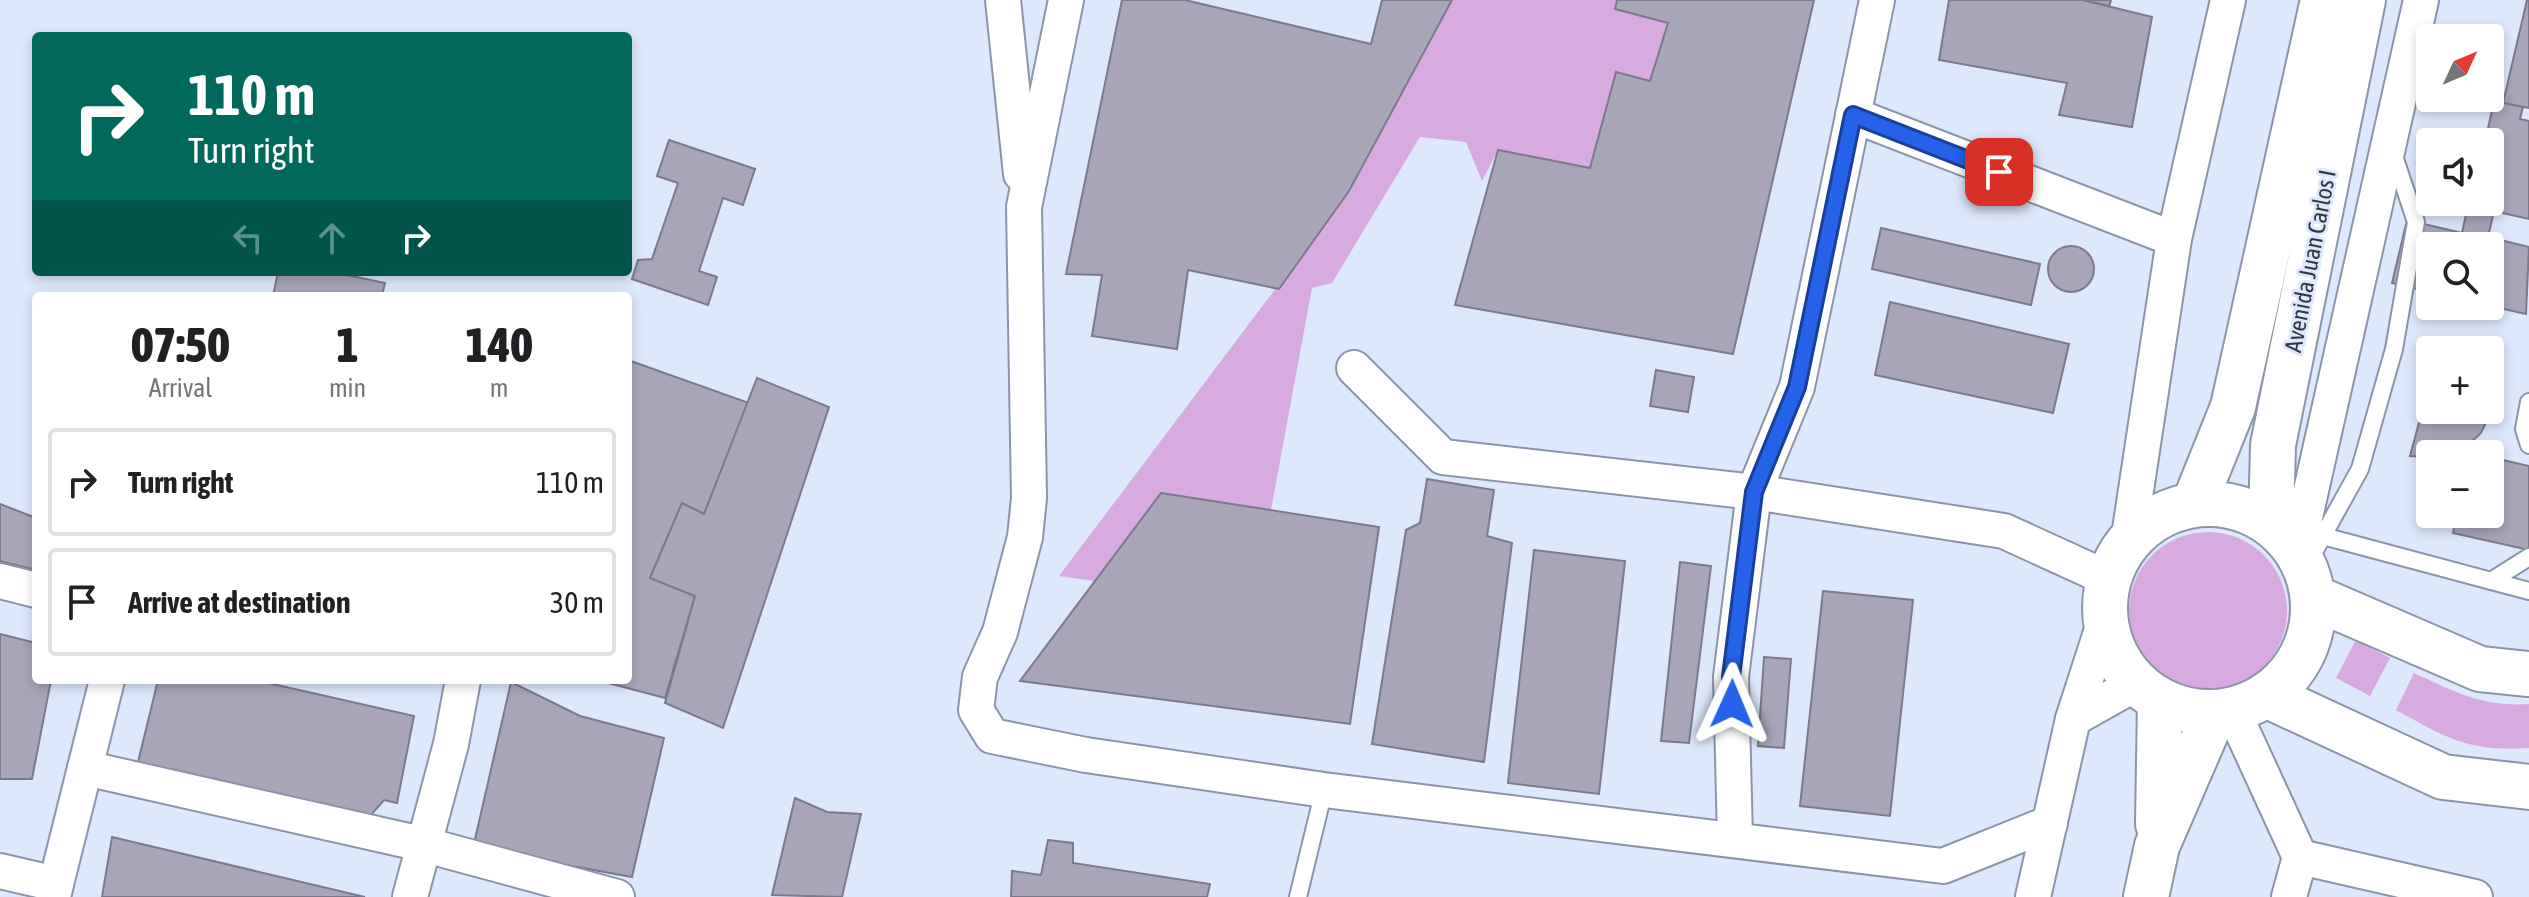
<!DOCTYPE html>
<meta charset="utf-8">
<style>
:root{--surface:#fff;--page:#f6f6f6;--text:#202124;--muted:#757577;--line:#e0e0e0}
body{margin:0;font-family:"Asap Condensed",sans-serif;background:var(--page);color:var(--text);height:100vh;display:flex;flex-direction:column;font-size:30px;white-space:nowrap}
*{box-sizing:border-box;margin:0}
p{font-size:26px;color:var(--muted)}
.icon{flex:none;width:44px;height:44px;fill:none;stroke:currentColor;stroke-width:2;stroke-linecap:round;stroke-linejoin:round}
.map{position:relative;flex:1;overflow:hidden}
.side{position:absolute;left:32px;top:292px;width:600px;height:392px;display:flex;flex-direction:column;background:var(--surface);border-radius:8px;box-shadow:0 4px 12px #0003}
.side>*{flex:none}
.banner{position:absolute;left:32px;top:32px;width:600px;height:244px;border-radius:8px;box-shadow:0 4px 12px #0003;background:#00695c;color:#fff;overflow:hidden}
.needle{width:52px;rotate:46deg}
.buttons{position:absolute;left:2416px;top:24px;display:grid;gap:16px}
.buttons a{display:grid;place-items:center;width:88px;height:88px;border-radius:8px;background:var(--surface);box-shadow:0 4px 12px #0003;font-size:40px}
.pin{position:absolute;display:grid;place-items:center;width:68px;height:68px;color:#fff;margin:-34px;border-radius:16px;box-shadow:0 4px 12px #0006}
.me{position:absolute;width:88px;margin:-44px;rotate:1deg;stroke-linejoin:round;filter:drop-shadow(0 0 6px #0008)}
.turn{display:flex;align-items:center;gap:28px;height:168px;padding:0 24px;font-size:36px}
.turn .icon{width:104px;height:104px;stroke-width:2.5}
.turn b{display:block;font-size:56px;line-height:68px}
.lanes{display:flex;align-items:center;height:76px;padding:0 24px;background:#0003;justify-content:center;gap:40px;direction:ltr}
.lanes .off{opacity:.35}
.eta{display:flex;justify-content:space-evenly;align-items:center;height:136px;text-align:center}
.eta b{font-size:48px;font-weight:800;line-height:56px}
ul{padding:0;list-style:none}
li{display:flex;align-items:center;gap:24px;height:108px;margin:0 16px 12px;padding:0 8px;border:4px solid var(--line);border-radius:8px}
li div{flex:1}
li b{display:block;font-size:30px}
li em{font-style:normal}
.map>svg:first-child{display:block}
</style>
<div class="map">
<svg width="2529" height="897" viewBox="0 0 2529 897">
<rect width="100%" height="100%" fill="#dee8fd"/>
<g fill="#d9a9e1">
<path d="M1452 0H1617L1616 9 1668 23 1650 81 1615 73 1590 168 1498 150 1482 181 1466 142 1420 137 1332 283 1312 288 1271 510 1161 493 1094 581 1059 576 1349 191Z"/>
<circle cx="2208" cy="611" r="79"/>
<path d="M2356 640 2390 658 2370 696 2336 678Z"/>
<path d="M2414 673C2455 692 2483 707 2529 704V748C2468 752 2447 738 2396 710Z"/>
</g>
<g fill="#a8a5b9" stroke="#7c798c" stroke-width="2">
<path d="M1122 0H1185L1371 44 1382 0H1452L1349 191 1279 289 1188 270 1177 349 1092 336 1102 275 1066 274Z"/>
<path d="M1617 0H1814L1733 354 1455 305 1498 150 1590 168 1616 72 1650 81 1668 23 1615 9Z"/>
<path d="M1949 0H2083L2152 17 2132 127 2059 115 2067 83 1939 60Z"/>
<path d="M2083 0H2111L2109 6Z"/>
<path d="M2527 0H2529V108L2503 103Z"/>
<path d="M2494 101 2523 107 2520 119 2529 121V219L2471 206 2472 202H2490V142H2485Z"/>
<path d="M669 140 755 169 743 205 723 198 699 271 717 277 708 305 632 279 638 260 652 259 678 183 657 176Z"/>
<path d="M2468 205 2494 211 2488 237 2529 247 2526 314 2490 306V246H2430V292L2392 283 2407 220 2462 233Z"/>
<path d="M1881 228 2040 264 2031 305 1872 269Z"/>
<circle cx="2071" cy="269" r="23"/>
<path d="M278 272H333L385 283 382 296H273Z"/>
<path d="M1890 302 2069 344 2053 413 1875 375Z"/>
<path d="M628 360 749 403 704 514 682 503 650 578 695 596 665 698 597 680H628Z"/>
<path d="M1656 370 1694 377 1688 412 1650 406Z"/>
<path d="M757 378 829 407 723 728 665 703 695 596 650 578 682 503 704 514Z"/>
<path d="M2427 393 2430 394V410H2490L2493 407 2481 433 2465 448 2449 454H2430V457L2410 456Z"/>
<path d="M2490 457 2529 466V550L2453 533 2455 522 2446 520 2447 514H2490Z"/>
<path d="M1427 479 1494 490 1487 536 1512 543 1484 762 1372 744 1406 530 1420 523Z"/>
<path d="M1161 493 1379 527 1350 724 1020 681Z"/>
<path d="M0 504 36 518V570L0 561Z"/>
<path d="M1534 550 1625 561 1599 794 1508 783Z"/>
<path d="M1680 562 1711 566 1689 743 1661 741Z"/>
<path d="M1823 591 1913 600 1890 816 1800 806Z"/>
<path d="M0 634 36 643V680H51L32 779H0Z"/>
<path d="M1764 657 1791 659 1784 748 1758 746Z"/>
<path d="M158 680H255L414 716 397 803 384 800 371 815 138 762Z"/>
<path d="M511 682 580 716 664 738 632 877 473 848Z"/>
<path d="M795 798 827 812 861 814 842 897 772 895Z"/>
<path d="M112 837 365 897H102Z"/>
<path d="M1048 840 1073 843V863L1210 884 1207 897H1011L1012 871 1041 875Z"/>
</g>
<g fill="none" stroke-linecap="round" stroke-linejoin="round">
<defs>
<g id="lane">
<path d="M2529 402 2524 429 2529 445"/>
<path d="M2323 536 2529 591"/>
<path d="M2305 568 2360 469 2394 349 2416 222 2393 153"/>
<path d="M2491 581 2529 557"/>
<path d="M1298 897 1324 790"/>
</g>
<g id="street">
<path d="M1003 0 1021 174"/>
<path d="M1066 0 1024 207 1029 498 1025 537 1000 632 980 677 976 710 992 736 1086 755 1324 790 1943 866 2050 823"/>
<path d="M1853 115 2174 239"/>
<path d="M1354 368 1443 457 1754 492 2004 531 2109 579"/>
<path d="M2128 543 2174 239 2228 0"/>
<path d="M2297 553 2421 0"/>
<path d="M0 581 36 590"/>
<path d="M2232 709 2300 857 2475 897"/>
<path d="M2073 719 2137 683"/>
<path d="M85 768 422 844 617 897"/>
<path d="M1735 840 1731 677 1754 492 1797 387 1877 0"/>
<path d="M0 871 56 884 53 897"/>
<path d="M56 884 107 680"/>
<path d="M410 897 451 744 463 680"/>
<path d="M2033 897 2073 719 2105 620"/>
<path d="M2289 897 2300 857"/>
</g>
<g id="secondary">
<circle cx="2209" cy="608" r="104"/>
<path d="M2194 504 2233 407 2323 0"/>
<path d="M2271 524 2273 445 2363 0"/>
<path d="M2313 597 2480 669 2529 674"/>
<path d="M2266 695 2443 777 2529 787"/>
<path d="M2158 824 2160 700"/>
<path d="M2146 897 2157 846 2215 712"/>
</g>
</defs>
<use href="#lane" stroke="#8c95a8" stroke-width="20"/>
<use href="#street" stroke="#8c95a8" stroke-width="38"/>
<use href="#secondary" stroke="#8c95a8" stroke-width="48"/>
<use href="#lane" stroke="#fff" stroke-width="16"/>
<use href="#street" stroke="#fff" stroke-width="34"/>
<use href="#secondary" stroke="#fff" stroke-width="44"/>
</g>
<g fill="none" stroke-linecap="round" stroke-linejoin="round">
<defs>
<path id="route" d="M1732 704 1731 677 1754 492 1797 387 1853 115 1999 172"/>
</defs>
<use href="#route" stroke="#184099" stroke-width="20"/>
<use href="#route" stroke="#2563eb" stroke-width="14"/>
</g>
<g text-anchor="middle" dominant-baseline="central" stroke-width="6" stroke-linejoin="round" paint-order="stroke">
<g font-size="24" fill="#33373f" stroke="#dee8fd">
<text transform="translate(2310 261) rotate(-79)">Avenida Juan Carlos I</text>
</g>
</g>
</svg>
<div class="buttons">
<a><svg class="needle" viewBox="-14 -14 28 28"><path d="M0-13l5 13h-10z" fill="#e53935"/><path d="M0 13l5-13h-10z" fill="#757577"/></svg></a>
<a><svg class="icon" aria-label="sound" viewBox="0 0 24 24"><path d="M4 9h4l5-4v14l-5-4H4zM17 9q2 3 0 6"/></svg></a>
<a><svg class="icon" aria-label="search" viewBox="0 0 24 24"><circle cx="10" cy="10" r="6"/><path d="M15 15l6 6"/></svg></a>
<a>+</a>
<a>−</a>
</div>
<div class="pin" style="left:1999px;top:172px;background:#d93025"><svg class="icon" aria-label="arrive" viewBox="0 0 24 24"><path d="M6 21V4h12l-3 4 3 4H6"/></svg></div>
<svg class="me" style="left:1732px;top:704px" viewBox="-20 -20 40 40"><path d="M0-17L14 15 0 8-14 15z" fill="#2563eb" stroke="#fff" stroke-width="4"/></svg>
<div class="banner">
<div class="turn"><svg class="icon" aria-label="right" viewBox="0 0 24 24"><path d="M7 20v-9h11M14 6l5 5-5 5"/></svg><div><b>110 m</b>Turn right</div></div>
<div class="lanes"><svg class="icon off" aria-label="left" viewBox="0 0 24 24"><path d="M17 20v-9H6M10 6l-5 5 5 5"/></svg><svg class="icon off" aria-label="ahead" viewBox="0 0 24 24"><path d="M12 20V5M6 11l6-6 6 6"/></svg><svg class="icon" aria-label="right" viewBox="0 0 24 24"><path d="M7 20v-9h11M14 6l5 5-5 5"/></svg></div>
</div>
<section class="side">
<div class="eta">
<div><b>07:50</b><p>Arrival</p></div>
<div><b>1</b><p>min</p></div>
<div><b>140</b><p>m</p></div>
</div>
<ul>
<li><svg class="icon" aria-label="right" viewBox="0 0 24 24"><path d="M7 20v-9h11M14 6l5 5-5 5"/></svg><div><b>Turn right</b></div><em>110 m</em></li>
<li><svg class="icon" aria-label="arrive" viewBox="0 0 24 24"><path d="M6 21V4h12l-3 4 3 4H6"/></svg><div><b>Arrive at destination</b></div><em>30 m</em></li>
</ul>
</section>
</div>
